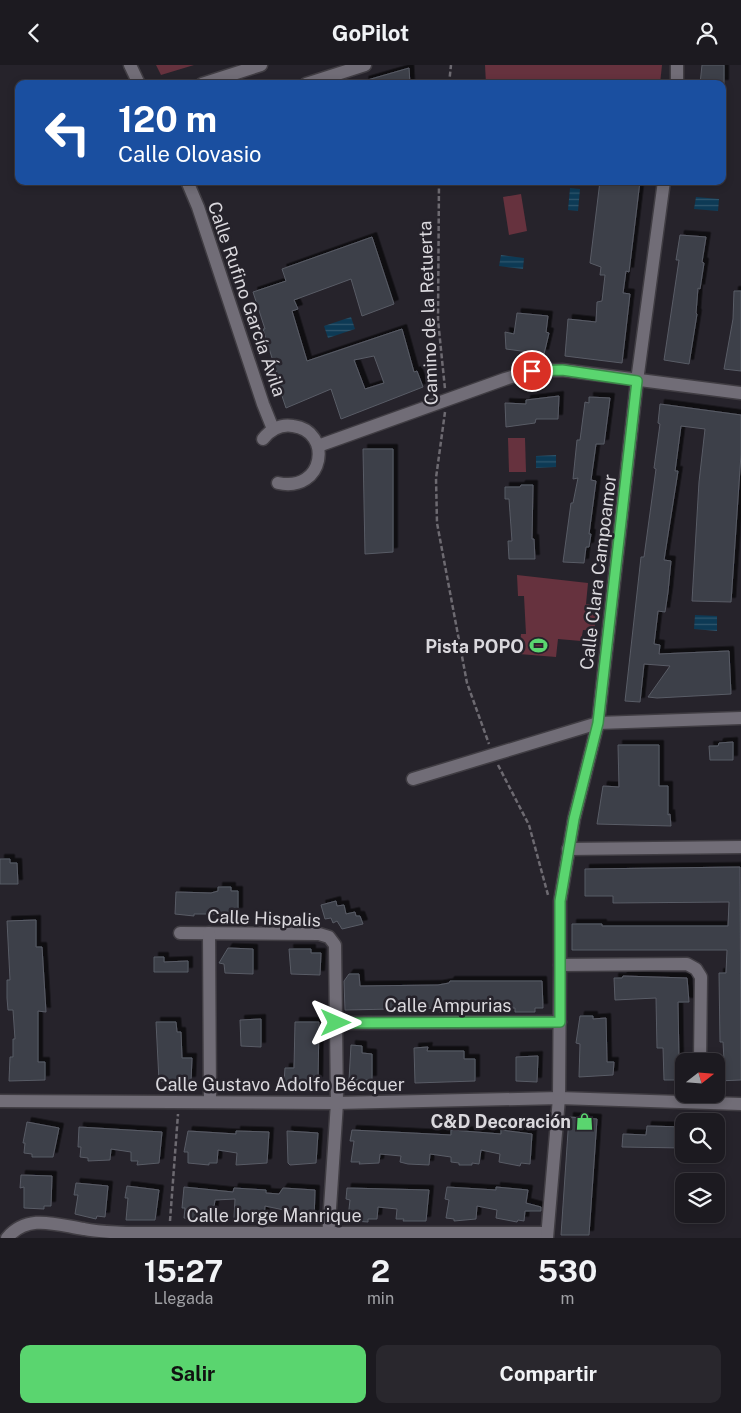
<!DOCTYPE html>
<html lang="es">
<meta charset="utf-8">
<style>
:root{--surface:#1c1a20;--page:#29272d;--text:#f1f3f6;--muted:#a0a1a5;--line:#3a383e;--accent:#5ad56f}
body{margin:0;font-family:"Public Sans",sans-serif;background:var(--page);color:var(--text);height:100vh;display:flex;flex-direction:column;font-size:19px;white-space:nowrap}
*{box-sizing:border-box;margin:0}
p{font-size:16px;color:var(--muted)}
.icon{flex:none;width:28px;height:28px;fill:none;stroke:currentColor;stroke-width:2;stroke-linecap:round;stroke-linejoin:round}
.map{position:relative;height:1173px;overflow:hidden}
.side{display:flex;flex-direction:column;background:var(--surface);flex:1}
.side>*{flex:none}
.hud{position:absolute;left:15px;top:15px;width:711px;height:105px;border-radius:10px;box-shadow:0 2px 8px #0003,0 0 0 1px var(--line);background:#1a4fa0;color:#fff;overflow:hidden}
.needle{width:32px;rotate:73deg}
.controls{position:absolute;left:675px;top:988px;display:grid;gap:10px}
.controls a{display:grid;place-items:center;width:50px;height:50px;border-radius:10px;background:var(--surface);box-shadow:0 2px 8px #0003,0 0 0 1px var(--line);font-size:25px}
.pin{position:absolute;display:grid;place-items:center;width:42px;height:42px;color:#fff;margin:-21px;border:2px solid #fff;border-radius:50%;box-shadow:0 1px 5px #0007}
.me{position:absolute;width:55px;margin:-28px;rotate:90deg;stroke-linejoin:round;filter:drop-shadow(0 0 4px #0008)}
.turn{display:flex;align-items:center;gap:18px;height:105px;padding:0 20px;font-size:22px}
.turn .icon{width:65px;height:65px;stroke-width:2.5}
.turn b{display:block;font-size:35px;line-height:42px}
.eta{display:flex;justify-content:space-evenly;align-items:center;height:85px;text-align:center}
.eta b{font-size:30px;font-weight:700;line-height:35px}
.cta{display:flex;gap:10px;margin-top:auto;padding:10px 20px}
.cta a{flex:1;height:58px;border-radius:10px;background:var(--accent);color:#111;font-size:20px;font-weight:700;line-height:58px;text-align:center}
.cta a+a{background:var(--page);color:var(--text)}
header{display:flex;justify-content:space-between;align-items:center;height:65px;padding:0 20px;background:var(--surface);font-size:22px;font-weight:700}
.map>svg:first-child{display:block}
</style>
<header><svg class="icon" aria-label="back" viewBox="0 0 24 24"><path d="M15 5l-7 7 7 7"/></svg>GoPilot<svg class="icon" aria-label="person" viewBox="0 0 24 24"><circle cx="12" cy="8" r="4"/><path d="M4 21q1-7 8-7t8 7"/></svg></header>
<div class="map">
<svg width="741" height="1173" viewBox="0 0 741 1173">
<defs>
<pattern id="water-rules" width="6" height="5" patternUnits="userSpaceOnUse" patternTransform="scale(1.25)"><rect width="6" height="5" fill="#0d3a55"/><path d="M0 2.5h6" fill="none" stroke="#30566d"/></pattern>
<filter id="shadow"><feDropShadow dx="4.5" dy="-4.5" stdDeviation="0" flood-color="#0009"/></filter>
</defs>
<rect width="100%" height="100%" fill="#26232b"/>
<g fill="#66323e">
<path d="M156 0H194L161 10Z"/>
<path d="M485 0H662L660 19H486Z"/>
<path d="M521 129 527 166 509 170 503 132Z"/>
<path d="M508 373H525L526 407H509Z"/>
<path d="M517 510 588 518 586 539 598 541 594 566 583 565 581 576 558 574 556 592 519 589 521 569H526L524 531H518Z"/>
</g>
<g fill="url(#water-rules)">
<path d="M570 123 580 124 578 146 568 145Z"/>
<path d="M696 132 719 134 718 146 694 144Z"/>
<path d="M501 190 524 193 523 204 499 201Z"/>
<path d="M351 252 355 264 328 273 324 261Z"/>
<path d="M556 390V402L536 403V391Z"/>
<path d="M695 550 717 551V566L694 564Z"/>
</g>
<g fill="#3c3f48" stroke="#595c66" fill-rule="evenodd" filter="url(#shadow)">
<path d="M702 0H724V19H700Z"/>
<path d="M409 3 410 19H365L364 16Z"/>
<path d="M600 116H640L629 207 626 206 623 228 630 229 622 298 565 291 568 254 596 257 597 237 602 236 605 210H600L601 202 590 198Z"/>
<path d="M680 170 706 172 702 197 704 198 700 224 698 223 696 248 697 249 689 299 664 295 679 195H676Z"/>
<path d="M372 172 394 239 362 251 351 214 294 235 298 244 292 246 307 296 402 264 414 307 417 306 423 322 341 354 331 324 286 343 275 310 277 309 263 264H265L253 227 286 216 282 204ZM374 291 384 318 365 324 354 295Z"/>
<path d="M734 226H741V306L724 304 733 254Z"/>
<path d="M517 248 548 251 546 267 549 268 544 289 506 284 505 267 514 269Z"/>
<path d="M559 331 558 354H536L535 358 506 362 505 338 526 339V335Z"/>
<path d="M589 332 610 333 604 379H596L591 415 596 416 589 469H591L589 482H586L584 498 563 497 571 438H573L578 413 573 414 577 375H580L585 337 589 338Z"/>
<path d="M660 339 741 350V389L731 537 692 536 699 417 705 364 681 361 675 406H678L664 495 671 496 668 527 665 547 658 546 654 579 660 580 659 589 729 586 731 629 657 633 648 632 670 601 644 599 640 637 625 636 641 492H644L656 404 654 403 660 359 658 358Z"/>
<path d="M363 384H393V487L365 489Z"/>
<path d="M521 420H533L532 474H534L535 494H509L508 476H512L509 434H505V422H520Z"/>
<path d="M733 677V695H710L709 681H718L719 678Z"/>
<path d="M618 680H659V721H668V750L670 749 671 761 597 759 603 721 619 722Z"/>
<path d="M0 794H10V798H17L18 819H0Z"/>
<path d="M740 802 741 1015 716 1016V996L724 995 723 977H720L719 908H726L727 885H572V859H602V861H728L729 837 613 838V831H585V804Z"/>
<path d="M218 822H231V826H238V847H232V852H217V849H194V851L175 849 176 827 211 828 218 826Z"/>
<path d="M336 836 337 841 344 840 346 849 355 847 356 851H360L363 859 342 864 337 856 333 858 331 853 325 854 321 840Z"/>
<path d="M36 855V882H42L46 947 38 946V997H45V1015L9 1016 10 992H13V974H15L13 945H8L7 933V915H10L7 856Z"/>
<path d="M228 883 253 884V909L225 908 224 899 219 898Z"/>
<path d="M289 884H311V888H321L320 910 291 909Z"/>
<path d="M154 892H164V897L188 896V907H154Z"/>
<path d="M349 909H359L360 921 438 920 449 918 450 916H542L543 943H535V947H515V943L469 944V948H440V943L345 945 344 916Z"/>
<path d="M623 911 687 913 689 937H678L679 997H684V1015H664L663 983H657L656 933 615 935 614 913H622Z"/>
<path d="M580 951H593V954L606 953 607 997H614L613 1010 579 1012 580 979 576 978Z"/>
<path d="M261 954V982L241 981 240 955Z"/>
<path d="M156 957H176L177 967H181L182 993H192L191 1016H159Z"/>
<path d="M295 957H319L318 1016 284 1017 285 1003H294Z"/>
<path d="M351 980 362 981V988L372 989V1015H349Z"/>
<path d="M428 982 427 986H464V994H475V1016L415 1018 414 983Z"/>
<path d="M538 991 537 1017 516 1016V992Z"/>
<path d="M569 1052 597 1054 589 1170H561Z"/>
<path d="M27 1057 59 1063 53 1092H32V1089L24 1088 25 1078H23Z"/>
<path d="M647 1061 684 1062V1083L622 1082 623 1069 646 1070Z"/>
<path d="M79 1062 162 1067 159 1098 137 1100 138 1096H131V1087L111 1084 110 1095 88 1096V1093L80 1092 81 1082H78Z"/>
<path d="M352 1065 451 1070V1065L501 1069V1065L532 1069 530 1099 521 1098 520 1101 499 1097 500 1089 481 1085 479 1099 472 1098V1100H459V1098L451 1097V1092L430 1089 429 1100 408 1099 400 1097 401 1091 380 1089 379 1098 359 1099 360 1097H351L354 1076H350Z"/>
<path d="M188 1066 236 1069V1066L269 1067 267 1098 236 1100 237 1088 218 1085 217 1098H209V1100L188 1098V1087H184Z"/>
<path d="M287 1066 318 1068 316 1098 290 1100 288 1098Z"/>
<path d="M21 1110 52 1111 51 1141H44V1144L24 1143V1122L20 1123Z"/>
<path d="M76 1118 108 1121 105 1152 97 1151 96 1154 75 1149 78 1130H74Z"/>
<path d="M127 1121 159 1125 155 1155H126L128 1133H125Z"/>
<path d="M184 1122 233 1127 234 1123 266 1125V1128L279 1129 283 1123 315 1125 314 1157 291 1158V1155H284V1145L265 1141 264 1155 241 1156V1154L234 1153 235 1134 215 1135 212 1156H191V1154L184 1153 185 1143H182Z"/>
<path d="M447 1122 496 1125V1122L528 1125 526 1138 541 1142V1146H525L524 1156 518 1155 517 1157 496 1153 497 1145 477 1141 476 1154 454 1156V1154L446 1153 449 1135 445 1134Z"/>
<path d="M347 1123 429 1125 426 1156H403L404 1154H396L397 1144 378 1142 377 1154H368V1157L355 1156 354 1153H348L350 1135 346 1134Z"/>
</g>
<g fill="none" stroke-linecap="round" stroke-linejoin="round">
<defs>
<g id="minor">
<path d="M130 0 139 19"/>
<path d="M677 0V19"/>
<path d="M202 19 261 0"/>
<path d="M306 19 365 0"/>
<path d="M187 116 198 142 263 339 273 364"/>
<path d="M263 374C271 364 281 359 293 361 333 366 325 428 278 418"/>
<path d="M318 381 505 314 532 306 562 305 741 328"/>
<path d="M413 714 598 658 741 653"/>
<path d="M568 784 741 782"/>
<path d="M180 868 319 869 329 872 335 880 337 1038 328 1173"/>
<path d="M209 868 210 1035"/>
<path d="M560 900V836L574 754 598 658 637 316 664 116"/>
<path d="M336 958 560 957"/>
<path d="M0 1036 337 1038 559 1033 741 1039"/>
<path d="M7 1173C28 1148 57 1160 84 1164 98 1167 113 1167 128 1168H547"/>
<path d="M547 1173 559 1033 560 900 687 899 696 904 701 912 700 996"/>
</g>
</defs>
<use href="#minor" stroke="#403d43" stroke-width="15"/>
<g stroke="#6d6a71" stroke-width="2.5" stroke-dasharray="5 2.5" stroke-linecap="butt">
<path d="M449 19 451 0"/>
<path d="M439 116 438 255 445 324"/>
<path d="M445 347 436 413 437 458 467 618 489 679"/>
<path d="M498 700 529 760 548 830"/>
<path d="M170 1156 178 1049"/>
</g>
<use href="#minor" stroke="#716d77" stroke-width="12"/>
</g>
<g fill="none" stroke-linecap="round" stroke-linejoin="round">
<defs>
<path id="route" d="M336 958 560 957V836L574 754 598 658 637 316 562 305 532 306"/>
</defs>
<use href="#route" stroke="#3a8a48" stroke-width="12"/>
<use href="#route" stroke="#5ad56f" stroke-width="9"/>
</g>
<defs>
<symbol id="stadium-bare" viewBox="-9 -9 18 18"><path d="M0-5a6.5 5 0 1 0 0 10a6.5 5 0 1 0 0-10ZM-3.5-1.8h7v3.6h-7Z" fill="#5ad56f" stroke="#26232b" stroke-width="2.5" paint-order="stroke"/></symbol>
<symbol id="shop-bare" viewBox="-9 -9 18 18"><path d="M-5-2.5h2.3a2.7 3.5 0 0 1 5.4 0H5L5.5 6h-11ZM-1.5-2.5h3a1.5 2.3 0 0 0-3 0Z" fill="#5ad56f" stroke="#26232b" stroke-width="2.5" paint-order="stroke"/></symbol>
</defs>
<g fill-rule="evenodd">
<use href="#stadium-bare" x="526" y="568" width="25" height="25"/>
<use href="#shop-bare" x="572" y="1044" width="25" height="25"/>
</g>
<g text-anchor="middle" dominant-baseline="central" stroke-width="5" stroke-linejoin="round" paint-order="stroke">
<g font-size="18" fill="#dad8dd" stroke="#26232b">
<text transform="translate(247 234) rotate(71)">Calle Rufino García Ávila</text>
<text transform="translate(428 248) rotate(-92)">Camino de la Retuerta</text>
<text transform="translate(598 507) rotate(-83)">Calle Clara Campoamor</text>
<text transform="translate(264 853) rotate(2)">Calle Hispalis</text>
<text x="448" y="940">Calle Ampurias</text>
<text x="280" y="1019">Calle Gustavo Adolfo Bécquer</text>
<text x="274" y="1150">Calle Jorge Manrique</text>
</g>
<g font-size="18" font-weight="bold" fill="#dad8dd" stroke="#26232b" text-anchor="end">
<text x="524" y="581">Pista POPO</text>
<text x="571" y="1056">C&amp;D Decoración</text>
</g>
</g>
</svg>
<div class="controls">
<a><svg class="needle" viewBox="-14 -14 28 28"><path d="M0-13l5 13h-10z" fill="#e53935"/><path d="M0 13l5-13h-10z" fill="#a0a1a5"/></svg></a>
<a><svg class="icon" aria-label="search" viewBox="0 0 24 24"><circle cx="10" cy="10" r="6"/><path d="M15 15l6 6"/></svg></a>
<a><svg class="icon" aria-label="layers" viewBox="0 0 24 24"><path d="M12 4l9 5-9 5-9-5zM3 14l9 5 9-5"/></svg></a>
</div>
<div class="pin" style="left:532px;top:306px;background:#d93025"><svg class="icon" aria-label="arrive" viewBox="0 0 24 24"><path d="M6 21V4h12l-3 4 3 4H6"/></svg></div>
<svg class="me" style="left:336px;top:958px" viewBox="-20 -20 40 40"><path d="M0-17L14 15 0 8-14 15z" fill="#5ad56f" stroke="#fff" stroke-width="4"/></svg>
<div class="hud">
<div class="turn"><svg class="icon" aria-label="left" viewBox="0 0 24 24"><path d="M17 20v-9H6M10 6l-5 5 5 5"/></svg><div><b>120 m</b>Calle Olovasio</div></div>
</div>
</div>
<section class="side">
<div class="eta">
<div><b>15:27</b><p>Llegada</p></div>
<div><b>2</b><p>min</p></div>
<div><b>530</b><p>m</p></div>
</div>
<div class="cta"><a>Salir</a><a>Compartir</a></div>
</section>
